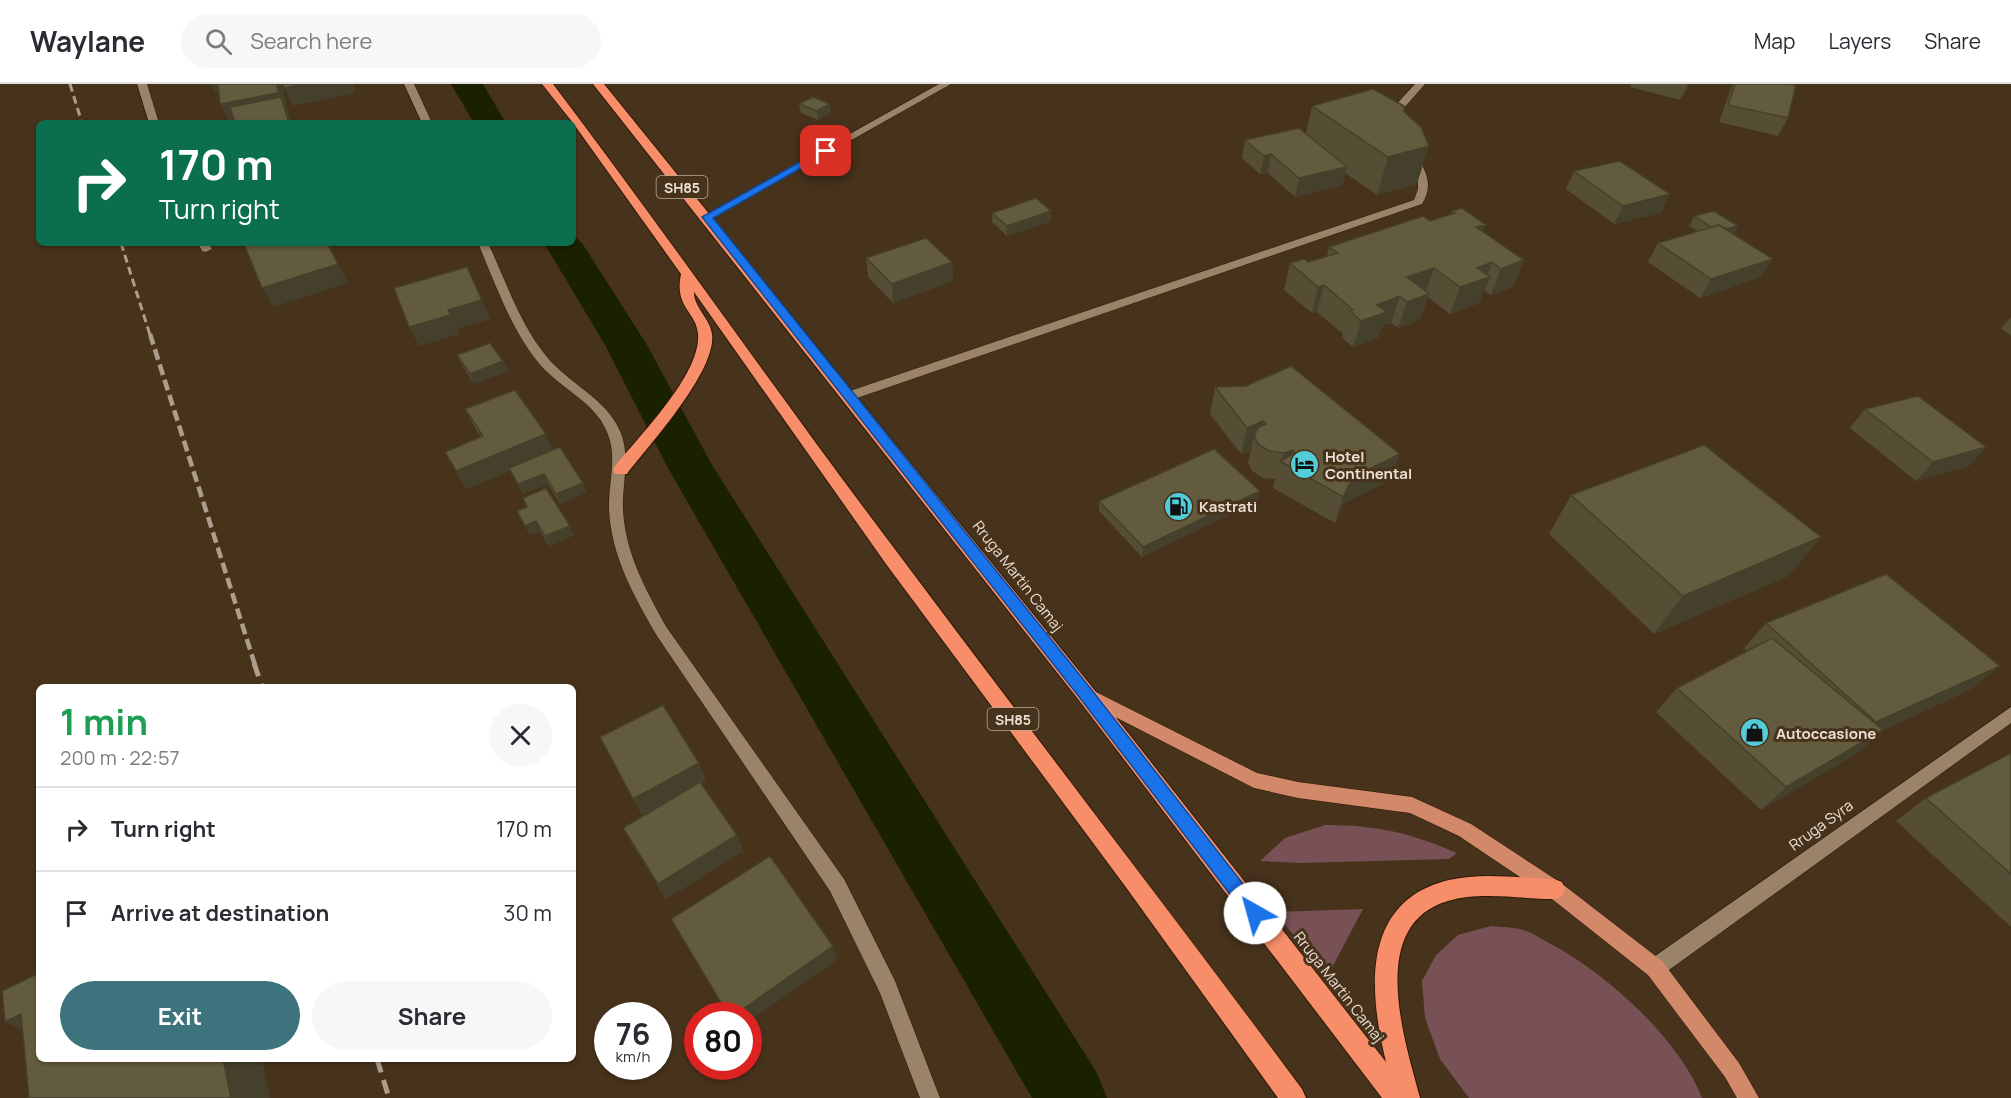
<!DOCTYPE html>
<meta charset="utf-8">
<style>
:root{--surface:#fff;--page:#f7f7f7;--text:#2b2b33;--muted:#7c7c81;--line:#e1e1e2;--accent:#3d737c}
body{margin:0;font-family:Manrope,sans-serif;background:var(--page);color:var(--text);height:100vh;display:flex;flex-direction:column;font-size:22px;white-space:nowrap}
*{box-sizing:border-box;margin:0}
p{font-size:20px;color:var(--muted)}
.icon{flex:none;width:33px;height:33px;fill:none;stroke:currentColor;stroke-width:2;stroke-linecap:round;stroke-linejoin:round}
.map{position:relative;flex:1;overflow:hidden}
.drawer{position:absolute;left:36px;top:600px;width:540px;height:378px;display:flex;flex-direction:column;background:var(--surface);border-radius:9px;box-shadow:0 2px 4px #0004}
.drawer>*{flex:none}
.hud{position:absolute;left:36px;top:36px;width:540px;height:126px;border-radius:9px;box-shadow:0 2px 4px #0004;background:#0b6e4f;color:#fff;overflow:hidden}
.speed{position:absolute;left:594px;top:918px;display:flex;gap:12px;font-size:30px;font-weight:700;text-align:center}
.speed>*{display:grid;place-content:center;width:78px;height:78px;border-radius:50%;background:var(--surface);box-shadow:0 2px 4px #0004;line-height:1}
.speed small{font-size:15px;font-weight:400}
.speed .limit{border:9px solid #d22;background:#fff;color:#111}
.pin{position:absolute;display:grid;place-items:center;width:51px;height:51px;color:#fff;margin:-26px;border-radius:12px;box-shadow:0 3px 9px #0006}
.me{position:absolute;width:66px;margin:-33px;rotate:322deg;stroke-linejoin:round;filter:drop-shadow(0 0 4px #0008)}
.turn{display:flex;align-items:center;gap:21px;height:126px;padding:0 24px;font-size:27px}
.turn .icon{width:78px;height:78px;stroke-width:2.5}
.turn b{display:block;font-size:42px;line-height:51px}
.round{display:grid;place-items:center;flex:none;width:63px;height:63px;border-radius:32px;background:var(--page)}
.headline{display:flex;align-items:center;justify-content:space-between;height:102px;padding:0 24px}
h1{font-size:36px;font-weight:700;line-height:45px;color:#1e9e55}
.action{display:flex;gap:12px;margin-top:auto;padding:12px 24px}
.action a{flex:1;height:69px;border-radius:36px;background:var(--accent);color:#fff;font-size:24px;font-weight:700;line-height:69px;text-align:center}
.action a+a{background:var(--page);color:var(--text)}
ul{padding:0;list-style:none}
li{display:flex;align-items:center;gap:18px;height:84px;padding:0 24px;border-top:2px solid var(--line)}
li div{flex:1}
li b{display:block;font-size:22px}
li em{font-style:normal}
header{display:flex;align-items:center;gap:36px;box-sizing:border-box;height:84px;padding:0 30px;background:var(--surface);border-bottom:2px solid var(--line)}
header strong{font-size:28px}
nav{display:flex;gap:33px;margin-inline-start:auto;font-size:21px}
.search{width:420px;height:54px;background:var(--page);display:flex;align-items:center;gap:15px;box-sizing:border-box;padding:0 21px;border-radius:33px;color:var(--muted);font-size:22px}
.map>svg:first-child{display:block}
</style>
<header>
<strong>Waylane</strong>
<div class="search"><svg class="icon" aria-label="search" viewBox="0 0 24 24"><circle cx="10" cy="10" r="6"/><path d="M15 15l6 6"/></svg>Search here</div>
<nav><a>Map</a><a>Layers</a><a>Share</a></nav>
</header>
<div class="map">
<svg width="2011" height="1014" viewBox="0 0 2011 1014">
<rect width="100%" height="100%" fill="#47321c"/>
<g fill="#775155">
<path d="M1325 741C1376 741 1411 749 1457 769L1449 775 1299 779 1260 777 1285 754Z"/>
<path d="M1363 825 1327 893 1275 828Z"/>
<path d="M1491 842C1501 843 1513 843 1523 846 1531 848 1540 854 1547 858 1604 887 1679 954 1702 1014H1469L1440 975 1425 934 1422 897 1436 871 1458 851Z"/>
</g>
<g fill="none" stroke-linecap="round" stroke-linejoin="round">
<g fill="#192101" fill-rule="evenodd">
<path d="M451 0H483L506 39H474Z"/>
<path d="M573 150 582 159 647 261 712 381 1097 989 1107 1014H1032L669 386 605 261 544 159H573Z"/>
</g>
<defs>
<g id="minor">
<path d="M137 0H147L159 39H149Z"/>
<path d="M404 0H414L432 39H422Z"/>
<path d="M939 0H951L711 135 702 133Z"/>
<path d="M1415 0H1425L1403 25 1398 41H1392L1393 24Z"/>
<path d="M1407 69H1415C1426 87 1434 101 1422 120L854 315H844L843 312 844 309 1414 116 1418 105V94L1406 71Z"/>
<path d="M198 159H208L212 165 206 168 202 167Z"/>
<path d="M478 159H488C506 197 520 241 547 273 569 300 606 314 620 347 631 373 622 398 623 425 625 469 646 506 667 544L844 795 895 897 940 1014H920L880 909 830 807 657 552C634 512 611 472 609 425 608 399 618 373 607 348 595 317 557 303 537 277 510 243 495 199 478 159Z"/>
<path d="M2011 623V639L1662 891 1655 894 1648 891 1645 884 1648 877Z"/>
</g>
<path id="major" d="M1088 604 1257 689 1298 698 1412 713 1471 740 1561 799 1662 877 1739 979 1759 1014H1737L1725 993 1648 891 1547 811 1459 752 1410 729 1298 714 1254 704 1082 616 1080 611 1082 606Z"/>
<g id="highway">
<path d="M542 0H553C671 156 782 316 900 472 1033 650 1169 826 1302 1005L1306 1014H1278L1125 802 886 480 694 208C694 224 710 234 712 250 717 287 650 360 627 390H615L613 386 615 382C640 351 701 290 698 250 696 227 674 224 681 190L573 39Z"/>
<path d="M593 0H604L1092 603 1386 978C1369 909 1360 817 1449 796 1482 788 1520 794 1554 795L1562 798 1565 805 1562 812 1554 815C1520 815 1481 807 1448 817 1366 841 1405 957 1420 1014H1382L1078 615Z"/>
</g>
</defs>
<use href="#minor" stroke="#2c1904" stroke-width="1"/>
<use href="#major" stroke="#2c1904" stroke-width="1"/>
<use href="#highway" stroke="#2c1904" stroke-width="2"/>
<use href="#minor" fill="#9b836a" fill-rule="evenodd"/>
<use href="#major" fill="#d28969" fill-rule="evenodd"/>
<use href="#highway" fill="#f78d69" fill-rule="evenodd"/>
<g stroke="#ad9d8d" stroke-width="3" stroke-dasharray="8 4.5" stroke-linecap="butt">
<path d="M70 0 82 39"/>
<path d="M121 159 150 251"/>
</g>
<path stroke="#ad9d8d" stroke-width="4.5" stroke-dasharray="11 5" stroke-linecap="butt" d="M150 250 255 581"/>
<g stroke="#ad9d8d" stroke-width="5" stroke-dasharray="14 8" stroke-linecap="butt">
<path d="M254 579 262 603"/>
<path d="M377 975 389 1014"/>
</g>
</g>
<g fill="#554e34">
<path d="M1631 0H1690L1680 16 1630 3Z"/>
<path d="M1733 0H1791L1788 34 1778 52 1719 38 1730 6Z"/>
<path d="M799 20 831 29 818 36 801 29Z"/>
<path d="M1312 22 1404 28 1417 100 1377 111 1345 89 1342 101 1295 113 1268 89 1260 90 1242 74 1245 56 1306 49Z"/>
<path d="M1574 87 1661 129 1614 140 1566 105Z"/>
<path d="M1452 127 1524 176 1513 203 1491 211 1484 206 1479 219 1450 230 1428 213 1420 236 1398 244 1391 239 1382 242 1378 254 1353 263 1342 254 1343 250 1317 228 1312 229 1284 206 1290 179 1308 178 1327 172 1329 163 1430 137 1450 131Z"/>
<path d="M992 129 1051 137 1007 152 992 138Z"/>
<path d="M1694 132 1738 142 1734 150 1761 193 1700 214 1648 178 1658 159 1697 147 1689 142Z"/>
<path d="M866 174 952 178 953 197 893 219 868 193Z"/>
<path d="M2011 233V252L2001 244Z"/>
<path d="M457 271 503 277 508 287 474 300 462 281Z"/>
<path d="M1215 303 1390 396 1344 419 1335 439 1273 404 1275 395 1263 394 1252 387 1248 378 1251 367 1241 370 1210 330Z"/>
<path d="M465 325 553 366 587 408 560 420 548 400 523 410 510 387 466 405 445 368 481 353 475 344Z"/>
<path d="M1865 325 1969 382 1916 397 1850 344Z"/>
<path d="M1260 407 1257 417 1142 473 1099 427V417Z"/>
<path d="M1571 411 1821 453 1788 492 1654 550 1549 450Z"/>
<path d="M523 414 574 451 549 462 540 447 530 451 517 427 527 423Z"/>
<path d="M1766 539 1970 606 1883 646 1856 670 1761 726 1656 628 1677 604 1747 567 1744 564Z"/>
<path d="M600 653 699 679 706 696 701 699 737 751 743 767 666 815 623 744 662 720 642 731Z"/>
<path d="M2011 669V843L1896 737 1926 714Z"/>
</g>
<g fill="#45402b">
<path d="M211 0H268L216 9Z"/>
<path d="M277 0H282L287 25 292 39H289L285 27 230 38 220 20Z"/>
<path d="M304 0H353L355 9 293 22 284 4Z"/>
<path d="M1688 0H1690L1680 16Z"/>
<path d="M830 20 831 29 818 36 817 27Z"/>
<path d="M1429 62 1417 100 1377 111 1388 73Z"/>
<path d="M1271 70 1268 89 1260 90 1264 72Z"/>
<path d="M1347 83 1342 101 1295 113 1299 94Z"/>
<path d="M1670 110 1661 129 1614 140 1623 122Z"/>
<path d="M1051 127V137L1007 152V142Z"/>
<path d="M1486 141 1476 167V143Z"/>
<path d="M1738 142 1733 151 1718 148Z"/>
<path d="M330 163 348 199 273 223 262 204Z"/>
<path d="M1773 175 1761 193 1700 214 1711 195Z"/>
<path d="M1524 176 1513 203 1491 211 1501 185Z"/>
<path d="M952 178 953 197 893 219 892 200Z"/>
<path d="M1492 178 1486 194 1490 193 1479 219 1450 230 1460 203 1477 184Z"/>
<path d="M1434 184 1425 210 1407 193Z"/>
<path d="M1324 201 1317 228 1312 229 1318 203Z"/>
<path d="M1429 210 1420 236 1398 244 1407 218Z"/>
<path d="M1400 212 1391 239 1382 242 1378 254 1353 263 1361 237 1377 221Z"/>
<path d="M482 216 491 235 457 245 460 250 419 262 409 243 448 226Z"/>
<path d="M503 277 508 287 474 300 470 290Z"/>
<path d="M1263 337 1258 360 1254 351 1251 367 1241 370 1247 344Z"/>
<path d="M546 350 554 369 466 405 456 387Z"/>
<path d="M1986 363 1969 382 1916 397 1933 378Z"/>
<path d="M1293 366 1288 382 1281 378 1284 369Z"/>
<path d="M1400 370 1390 396 1344 419 1335 439 1343 413 1353 393Z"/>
<path d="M544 390 548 400 523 410 518 400Z"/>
<path d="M583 399 587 408 560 420 556 410Z"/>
<path d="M1260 407 1257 417 1142 473 1143 463Z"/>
<path d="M536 437 540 447 530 451 525 442Z"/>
<path d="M570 442 574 451 549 462 545 452Z"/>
<path d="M1821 453 1788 492 1654 550 1683 512Z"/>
<path d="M2000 582 1970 606 1849 662 1876 638Z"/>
<path d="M1883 646 1856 670 1761 726 1786 703Z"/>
<path d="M699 679 706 696 642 731 633 715Z"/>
<path d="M737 751 743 767 666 815 658 800Z"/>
<path d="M833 862 837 876 748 938V932H733Z"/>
<path d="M21 930 39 954 5 938Z"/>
<path d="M223 975H262L270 1014H231Z"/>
</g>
<g fill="#635b3d" stroke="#45402b" stroke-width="1.5">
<path d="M218 0H277L278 9 220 20Z"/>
<path d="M283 0H304L284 4Z"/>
<path d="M1735 0H1791L1796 1 1788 34 1728 21Z"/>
<path d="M1373 5 1404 22V28L1421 43 1429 62 1388 73 1312 22Z"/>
<path d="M281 13 289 39H235L230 23Z"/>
<path d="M813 13 830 20 817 27 799 20Z"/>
<path d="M1299 44 1347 83 1299 94 1271 70 1264 72 1245 56Z"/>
<path d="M1620 77 1670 110 1623 122 1574 87Z"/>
<path d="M1036 114 1051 127 1007 142 992 129Z"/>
<path d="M1462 124 1486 141 1476 143 1524 176 1501 185 1492 178 1477 184 1490 193 1460 203 1434 184 1407 193 1429 210 1407 218 1400 212 1377 221 1387 228 1361 237 1350 227 1353 226 1324 201 1318 203 1290 179 1304 175 1308 178 1338 169 1329 163 1423 132 1430 137 1455 129 1452 127Z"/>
<path d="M1714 127 1738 142 1726 145 1719 141 1711 143 1694 132Z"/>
<path d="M1719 141 1773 175 1711 195 1658 159Z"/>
<path d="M926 154 952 178 892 200 866 174Z"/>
<path d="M248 159H327L338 180 262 204 244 160Z"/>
<path d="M467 183 482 216 448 226 451 231 409 243 394 204Z"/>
<path d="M490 259 503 277 470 290 457 271Z"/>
<path d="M1291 282 1400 370 1353 393 1343 413 1280 377 1295 369 1293 366 1284 369 1269 367 1258 360 1254 351 1259 343 1266 340 1263 337 1247 344 1215 303 1246 302Z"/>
<path d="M515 306 546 350 456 387 445 368 483 352 465 325Z"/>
<path d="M1918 312 1986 363 1933 378 1865 325Z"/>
<path d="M1704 361 1821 453 1683 512 1571 411Z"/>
<path d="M560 363 583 399 556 410 544 390 518 400 509 384Z"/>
<path d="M1214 365 1260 407 1143 463 1099 417Z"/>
<path d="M546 404 570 442 545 452 536 437 525 442 517 427 527 423 523 414Z"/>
<path d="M1886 490 2000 582 1876 638 1766 539Z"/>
<path d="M1772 554 1883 646 1786 703 1677 604Z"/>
<path d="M663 621 699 679 633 715 600 653Z"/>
<path d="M2011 669V790L1926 714Z"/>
<path d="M700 698 737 751 658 800 623 744Z"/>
<path d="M770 772 833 862 733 932H729L671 835Z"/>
<path d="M39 889V975H223L231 1014H29L21 930 5 938 2 907Z"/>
</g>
<path fill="#1a73e8" stroke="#114b97" stroke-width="1.5" d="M823 65 831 67 713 134 1091 605 1261 823 1263 829 1261 835 1255 837 1249 835 1080 614 702 133Z"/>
<defs>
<symbol id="hotel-disc" viewBox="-11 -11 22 22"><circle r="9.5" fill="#52ccd6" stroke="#47321c"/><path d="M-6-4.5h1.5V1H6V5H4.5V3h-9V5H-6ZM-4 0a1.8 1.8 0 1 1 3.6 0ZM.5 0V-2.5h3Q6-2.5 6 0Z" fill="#111"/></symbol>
<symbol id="fuel-disc" viewBox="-11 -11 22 22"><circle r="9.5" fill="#52ccd6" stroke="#47321c"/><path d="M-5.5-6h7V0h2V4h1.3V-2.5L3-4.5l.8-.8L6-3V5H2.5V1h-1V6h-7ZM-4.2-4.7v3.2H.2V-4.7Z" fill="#111"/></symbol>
<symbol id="shop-disc" viewBox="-11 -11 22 22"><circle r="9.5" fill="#52ccd6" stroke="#47321c"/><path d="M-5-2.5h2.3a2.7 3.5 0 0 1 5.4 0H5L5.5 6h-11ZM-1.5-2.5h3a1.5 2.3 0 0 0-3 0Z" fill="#111"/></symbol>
</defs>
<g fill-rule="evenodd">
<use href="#hotel-disc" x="1288" y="364" width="33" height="33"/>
<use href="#fuel-disc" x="1162" y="406" width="33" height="33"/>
<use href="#shop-disc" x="1738" y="632" width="33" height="33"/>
</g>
<g text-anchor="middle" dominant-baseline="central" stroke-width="6" stroke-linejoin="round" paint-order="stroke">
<g fill="#47321c" stroke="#bbac9c" stroke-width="1.5">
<rect x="656.5" y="92" width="51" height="22" rx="4.5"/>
<rect x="987.5" y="624" width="51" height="22" rx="4.5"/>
</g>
<g font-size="14" font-weight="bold" fill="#ede0d3">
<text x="682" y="103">SH85</text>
<text x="1013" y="635">SH85</text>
</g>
<g font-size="15" font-weight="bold" fill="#ede0d3" stroke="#47321c" text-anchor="start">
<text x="1325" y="372">Hotel<tspan x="1325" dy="17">Continental</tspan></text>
<text x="1199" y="422">Kastrati</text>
<text x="1776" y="649">Autoccasione</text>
</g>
<g font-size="15" fill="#ede0d3" stroke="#47321c">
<text transform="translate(1018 492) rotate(52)">Rruga Martin Camaj</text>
<text transform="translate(1821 741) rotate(-36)">Rruga Syra</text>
<text transform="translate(1339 903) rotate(52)">Rruga Martin Camaj</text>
</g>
</g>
</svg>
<div class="speed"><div>76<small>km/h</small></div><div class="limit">80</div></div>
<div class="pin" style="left:826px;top:67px;background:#d93025"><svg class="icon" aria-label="arrive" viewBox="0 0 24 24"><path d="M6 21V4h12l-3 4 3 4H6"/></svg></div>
<svg class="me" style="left:1255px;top:829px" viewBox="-20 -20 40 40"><circle r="19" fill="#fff"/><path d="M0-13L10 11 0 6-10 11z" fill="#1a73e8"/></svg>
<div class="hud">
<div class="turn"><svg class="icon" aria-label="right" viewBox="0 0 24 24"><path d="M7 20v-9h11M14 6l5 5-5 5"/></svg><div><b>170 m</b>Turn right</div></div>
</div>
<section class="drawer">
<div class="headline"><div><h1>1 min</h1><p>200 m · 22:57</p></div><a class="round"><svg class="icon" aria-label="close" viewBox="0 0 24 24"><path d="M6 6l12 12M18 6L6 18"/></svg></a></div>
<ul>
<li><svg class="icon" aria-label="right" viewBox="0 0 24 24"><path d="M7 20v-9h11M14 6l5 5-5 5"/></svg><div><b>Turn right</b></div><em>170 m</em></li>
<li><svg class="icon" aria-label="arrive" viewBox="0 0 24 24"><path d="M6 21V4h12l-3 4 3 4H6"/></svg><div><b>Arrive at destination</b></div><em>30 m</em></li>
</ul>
<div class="action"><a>Exit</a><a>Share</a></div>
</section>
</div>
